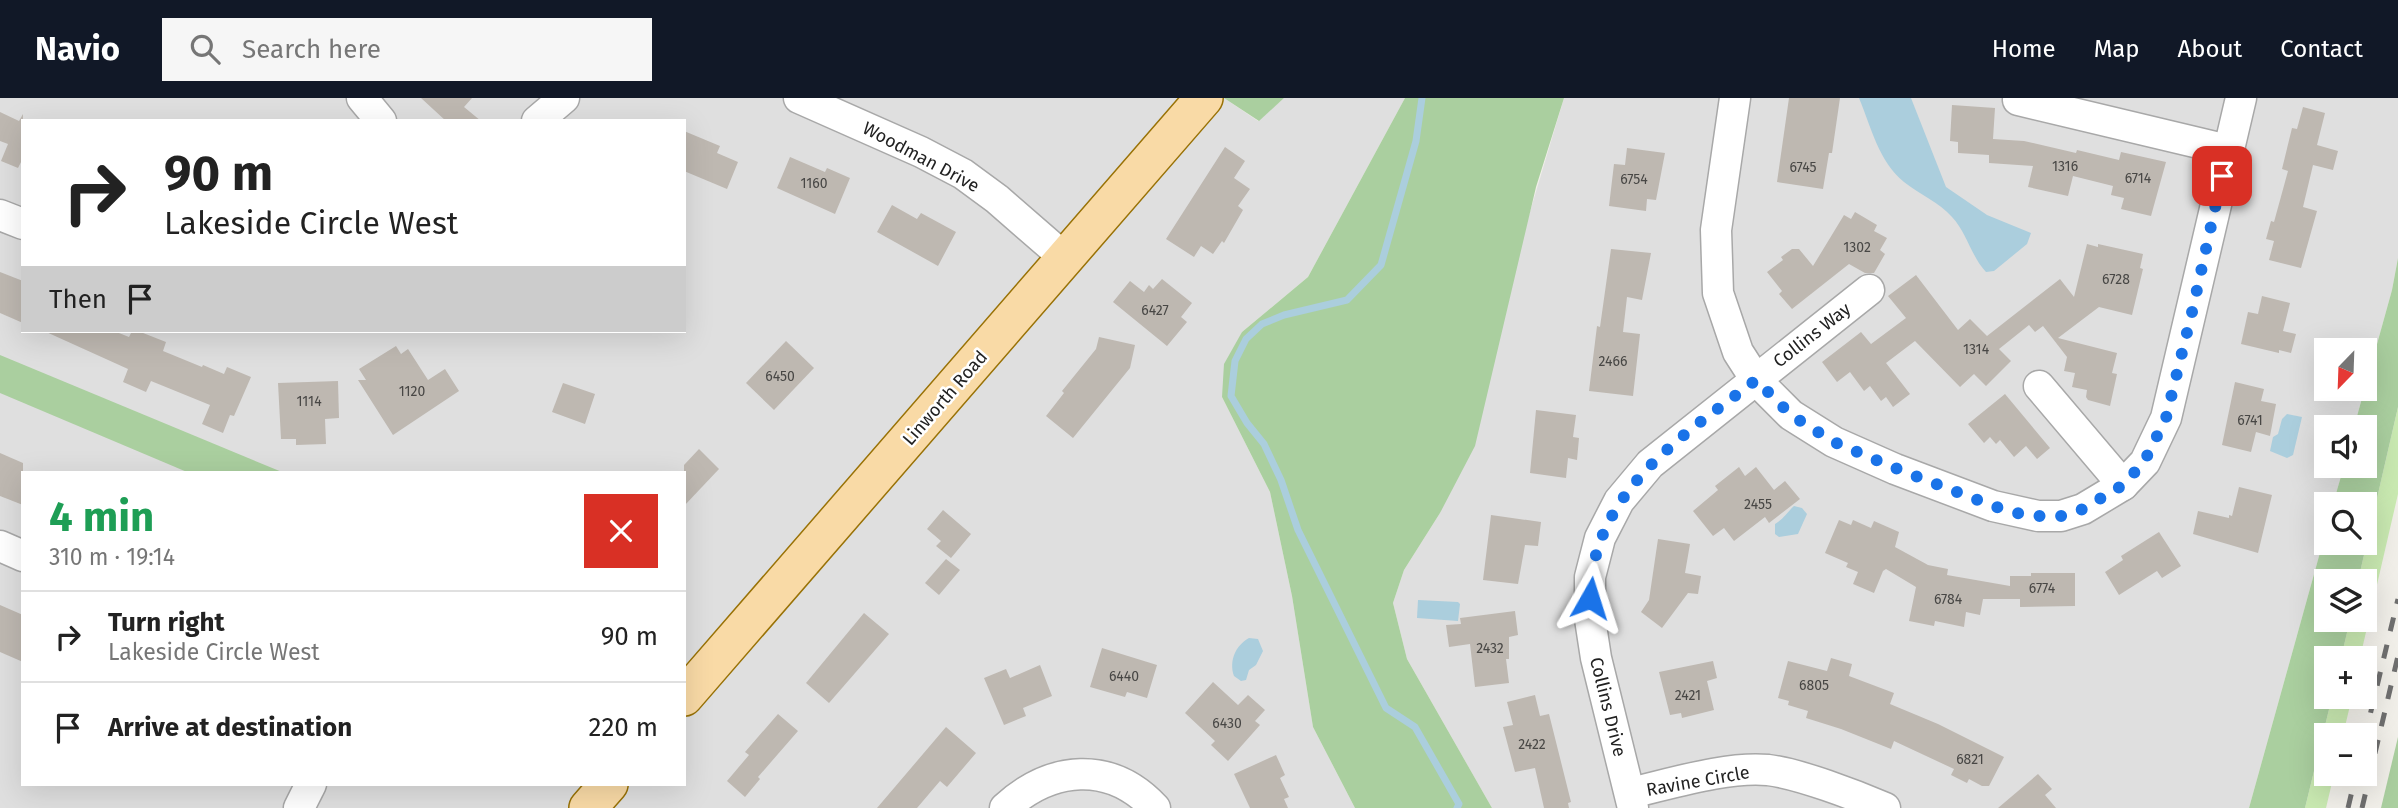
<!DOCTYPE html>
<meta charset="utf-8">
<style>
:root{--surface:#fff;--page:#f6f6f6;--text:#222;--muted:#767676;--line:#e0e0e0;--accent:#111827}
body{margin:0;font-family:"Fira Sans",sans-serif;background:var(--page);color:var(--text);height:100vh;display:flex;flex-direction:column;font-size:26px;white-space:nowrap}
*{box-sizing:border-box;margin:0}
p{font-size:23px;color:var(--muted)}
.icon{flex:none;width:38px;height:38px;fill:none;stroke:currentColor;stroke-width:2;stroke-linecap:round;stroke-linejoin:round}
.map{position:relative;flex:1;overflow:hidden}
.sheet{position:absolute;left:21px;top:373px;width:665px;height:315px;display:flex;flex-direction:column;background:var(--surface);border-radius:0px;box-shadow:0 7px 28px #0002}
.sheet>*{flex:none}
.hud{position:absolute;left:21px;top:21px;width:665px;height:214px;border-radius:0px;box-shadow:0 7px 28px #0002;background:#fff;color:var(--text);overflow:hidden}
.needle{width:46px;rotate:203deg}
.tools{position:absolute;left:2314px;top:240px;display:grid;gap:14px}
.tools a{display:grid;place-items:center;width:63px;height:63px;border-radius:0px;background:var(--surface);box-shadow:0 7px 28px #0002;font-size:35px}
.pin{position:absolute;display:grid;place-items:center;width:60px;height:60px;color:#fff;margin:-30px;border-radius:14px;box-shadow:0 4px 10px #0006}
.me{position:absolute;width:77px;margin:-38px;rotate:6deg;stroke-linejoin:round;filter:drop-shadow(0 0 5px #0008)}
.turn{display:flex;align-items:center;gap:24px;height:147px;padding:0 28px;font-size:32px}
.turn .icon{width:91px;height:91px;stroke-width:2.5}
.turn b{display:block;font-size:49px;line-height:60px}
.then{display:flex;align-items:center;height:66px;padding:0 28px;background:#0003;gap:14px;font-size:26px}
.round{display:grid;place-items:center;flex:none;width:74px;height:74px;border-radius:0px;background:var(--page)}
.summary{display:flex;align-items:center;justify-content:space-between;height:119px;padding:0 28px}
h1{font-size:42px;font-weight:700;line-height:52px;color:#1e9e55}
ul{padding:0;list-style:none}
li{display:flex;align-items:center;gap:21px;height:91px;padding:0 28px;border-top:2px solid var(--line)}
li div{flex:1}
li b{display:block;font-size:26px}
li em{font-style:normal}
header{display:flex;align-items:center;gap:42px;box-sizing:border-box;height:98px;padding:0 35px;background:var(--accent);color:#fff}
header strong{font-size:33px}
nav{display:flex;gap:38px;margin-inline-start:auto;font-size:24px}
.search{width:490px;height:63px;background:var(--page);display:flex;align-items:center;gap:18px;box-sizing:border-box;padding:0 24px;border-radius:0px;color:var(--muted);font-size:26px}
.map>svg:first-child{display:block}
</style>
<header>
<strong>Navio</strong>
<div class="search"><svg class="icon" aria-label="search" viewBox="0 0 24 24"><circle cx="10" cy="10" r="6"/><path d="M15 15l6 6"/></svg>Search here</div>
<nav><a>Home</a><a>Map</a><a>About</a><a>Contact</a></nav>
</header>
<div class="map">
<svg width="2398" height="710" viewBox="0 0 2398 710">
<rect width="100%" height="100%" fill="#f1efe9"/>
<g fill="#dfdfdf" fill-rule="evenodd">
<path d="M0 0H1224L1258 23 1284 0H1405L1308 179 1242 234 1222 299 1270 394 1292 498 1313 629 1355 710H0ZM23 23H684V233H23ZM23 374H684V686H23Z"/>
<path d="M1564 0H2398V160L2392 192 2354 329H2326V368H2344L2333 406H2326V433L2249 710H1492L1407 561 1393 505 1404 472 1440 415ZM2326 252H2364V290H2326Z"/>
</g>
<g fill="#c9e9b1">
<path d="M2398 309V396L2360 560H2341L2350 522H2364V483H2358Z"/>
<path d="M2332 599H2352L2343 637H2326V676H2334L2326 710H2305Z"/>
</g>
<g fill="#aacf9f">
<path d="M1224 0H1284L1259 23Z"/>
<path d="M1405 0H1564L1536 89 1475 348 1440 415 1404 472 1393 505 1407 561 1492 710H1355L1313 629 1292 498 1270 394 1222 299 1224 266 1242 234 1308 179Z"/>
<path d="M2398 160V309L2358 483H2326V522H2350L2341 560H2326V598L2332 599 2305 710H2249L2326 433V444H2364V406H2333L2344 368H2364V329H2354L2392 192Z"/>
<path d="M0 257 282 374H187L0 295Z"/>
<path d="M2398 639V710H2381Z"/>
</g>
<g fill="#abcedd">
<path d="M1859 0H1911L1946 89 1987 117 2031 135 2027 146 1994 173 1986 174C1971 158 1967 135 1952 119 1939 104 1920 97 1904 84 1879 64 1871 29 1859 0Z"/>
<path d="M2287 316 2302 319 2293 357 2287 360 2270 353 2273 339 2278 336 2282 321Z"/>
<path d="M1794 408 1802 410 1807 416 1798 436 1779 439 1775 436V426C1784 421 1787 414 1794 408Z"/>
<path d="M1418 502 1458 504 1460 506 1458 523 1417 520Z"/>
<path d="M1249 540 1258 541 1263 553 1256 567 1249 572 1246 582 1241 583 1234 578C1229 563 1235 548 1249 540Z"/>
</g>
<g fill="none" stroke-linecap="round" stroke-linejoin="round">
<path stroke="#abcedd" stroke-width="7" d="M1422 0 1416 43 1381 167 1347 202 1284 217 1262 226 1246 241 1235 263 1231 298 1247 325 1264 346 1281 382 1298 432 1386 610 1415 629 1459 706 1457 710"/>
</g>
<g fill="#beb8b1">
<path d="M421 0H472L464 9 481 23H446Z"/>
<path d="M1789 0H1840L1832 55H1829L1823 91 1777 84Z"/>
<path d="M1952 7 1995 10 1993 41 2024 43 2076 55 2077 52 2119 62 2121 54 2166 64 2151 118 2121 111 2124 100 2111 97 2113 88 2073 78 2068 98 2028 89 2033 68 1989 65V57L1958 55V44L1950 43Z"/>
<path d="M2303 9 2325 15 2317 47 2338 53 2333 72 2313 67 2303 109 2317 113 2301 170 2269 162 2274 143 2266 141 2271 123 2274 124 2288 73 2282 71 2292 30 2297 31Z"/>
<path d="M0 14 19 23 23 16V60L18 70 1 63 8 46 0 43Z"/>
<path d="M684 33 720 48 717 55 738 64 727 91 684 73Z"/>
<path d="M1225 49 1245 63 1234 80 1250 91 1238 108 1243 112 1224 145 1222 143 1213 156 1201 148 1194 159 1166 141Z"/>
<path d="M1627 50 1665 55 1656 102 1647 101 1646 113 1609 108 1614 66 1625 67Z"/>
<path d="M790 59 825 74 827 70 850 80 835 116 777 90Z"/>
<path d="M892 107 917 121 921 115 956 134 938 168 877 134Z"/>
<path d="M1855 114 1877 127 1874 133 1887 140 1880 152 1885 156 1874 175H1865L1849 166 1792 211 1779 196 1782 193 1767 174 1783 162 1781 159 1792 151H1799L1813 168 1844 117 1851 121Z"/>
<path d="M2087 146 2098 149V146L2143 156 2140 170 2143 171 2132 217 2099 209 2058 240 2117 255 2112 275 2117 276 2110 308 2088 302 2086 299 2087 292 2072 289 2075 275 2064 273 2067 259 2043 228 2035 234 2029 227 1999 251 2011 263 1986 288 1974 276 1960 289 1915 243 1886 265 1910 296 1893 309 1886 299 1881 303 1870 288 1864 293 1850 274 1837 284 1822 264 1861 234 1871 246 1906 220 1888 198 1916 177 1958 232 1970 221 1987 238 2060 181 2074 199Z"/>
<path d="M1611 151 1651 155 1642 202 1627 199 1623 234 1640 236 1633 298 1589 293 1597 228 1600 229Z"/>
<path d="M0 174 23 183V225L0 215Z"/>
<path d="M1162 181 1192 205 1181 219 1187 224 1167 248 1113 204 1130 183 1144 194 1149 187 1153 191Z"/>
<path d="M2262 198 2290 205 2283 233 2296 236 2291 255 2279 252V255L2241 246 2248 214 2258 216Z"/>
<path d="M44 233H114L129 239 132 233H138L166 244 163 253 202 269 203 267 224 276 227 269 251 279 234 318 230 317 223 335 202 326 210 307 151 283 146 294 123 284 128 271Z"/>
<path d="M1099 239 1135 247 1130 270 1073 340 1046 318 1064 295 1062 293 1096 251Z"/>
<path d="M786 243 814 270 774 312 746 285Z"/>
<path d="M396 248 401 256 408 251 428 282 445 271 459 293 393 337 358 282H366L359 271Z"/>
<path d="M338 283 339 320 325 321 326 346 296 347V341H281L278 285Z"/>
<path d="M2235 284 2264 291 2261 303 2276 306 2270 338 2256 334 2251 354 2222 347Z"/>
<path d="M563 285 595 296 585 326 552 314Z"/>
<path d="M2005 296 2050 350 2037 361 2026 348 2014 359 2000 342 1996 346 1990 339 1984 345 1968 326Z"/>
<path d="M1536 312 1576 317 1573 339 1579 340 1577 362 1568 360 1566 380 1530 375Z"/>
<path d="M699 351 719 371 684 408V367Z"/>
<path d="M0 355 23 365V407L0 398Z"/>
<path d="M1739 369 1745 378 1756 369 1774 392 1785 383 1800 401 1769 425 1765 419 1734 443 1724 430 1713 438 1693 413 1718 392 1715 388Z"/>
<path d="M2239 389 2272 397 2258 455 2193 436 2198 413 2229 420V417L2232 418Z"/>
<path d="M943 412 971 436 951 460 936 448 941 443 927 431Z"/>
<path d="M1491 417 1541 424 1538 448 1525 447 1518 486 1483 482Z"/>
<path d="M1839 422 1851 427 1853 422 1871 430 1874 423 1899 434 1895 449 1928 467 1948 471 1947 477 2010 488V478H2031V475H2075V508L2020 509V501H1983L1980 517 1966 514 1964 529 1935 523 1934 528 1909 523 1916 489 1886 471 1883 473 1874 495 1853 486 1858 474 1846 469 1848 465 1825 455Z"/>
<path d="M2159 434 2181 468 2162 480 2157 473 2119 497 2105 474 2123 462 2121 458Z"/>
<path d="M1658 441 1690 446 1685 475 1701 478 1698 496 1688 495 1662 530 1641 514 1649 502Z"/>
<path d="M946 461 960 472 939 497 925 485Z"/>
<path d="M0 507 23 517V564L0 554Z"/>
<path d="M1515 513 1518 537 1509 539V561H1506L1509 585 1475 589 1470 546 1449 549 1446 527 1461 526 1460 520Z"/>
<path d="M864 515 889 536 829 605 806 585Z"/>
<path d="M1102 550 1157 567 1147 600 1127 594 1125 599 1090 589Z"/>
<path d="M1831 560 1852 566 1849 578 1894 595 1890 606 1938 626 2004 659 1989 688H1982L1969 681 1967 685 1951 677 1954 671 1894 643 1891 651 1841 631 1806 620 1808 613 1788 607 1789 603 1778 600 1788 563 1827 573Z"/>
<path d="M1713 563 1717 580 1707 583 1714 612 1682 620 1681 615 1670 617 1659 574Z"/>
<path d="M1040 567 1052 598 1023 610 1026 618 1004 627 984 580 1006 571 1010 580Z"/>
<path d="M1213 584 1238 607 1248 597 1265 612 1255 623 1260 627 1228 663 1211 647 1215 643 1185 615Z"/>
<path d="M1535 597 1540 618 1549 616 1571 704 1568 705 1569 710H1544L1535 670 1515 674 1503 629 1513 627 1507 604Z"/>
<path d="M778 616 798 633 758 679 760 681 745 699 727 683 749 657 745 654Z"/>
<path d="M946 629 976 655 947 689 940 683 917 710H877Z"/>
<path d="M1276 657 1285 677 1280 680 1289 699 1284 701 1288 710H1250L1234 676Z"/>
<path d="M2038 676 2052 691 2045 697 2056 710H1998Z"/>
</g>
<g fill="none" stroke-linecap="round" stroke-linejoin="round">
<defs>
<g id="minor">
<path d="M362 0 381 23"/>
<path d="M799 0 921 54 963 76 997 101 1066 161"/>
<path d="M1735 0 1716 132 1718 195 1738 254 1756 282 1791 317 1834 344 1895 371 1993 408 2038 418H2061L2083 411 2123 387 2145 364 2166 320 2241 0"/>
<path d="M2018 2 2228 52"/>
<path d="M537 23 564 0"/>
<path d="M0 117 23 126"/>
<path d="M2039 288 2123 387"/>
<path d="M0 448 23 458"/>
<path d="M1630 695C1670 686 1727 668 1768 672 1800 676 1855 697 1885 710"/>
<path d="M299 710 311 686"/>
<path d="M1005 710C1051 668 1110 662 1155 710"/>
<path d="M1633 710 1596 560 1590 521V479L1600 440 1619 403 1650 366 1869 192"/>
</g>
<g id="major">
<path d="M684 599 1204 0"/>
<path d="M588 710 609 686"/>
</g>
</defs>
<use href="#minor" stroke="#a8a8a8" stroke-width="33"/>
<use href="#major" stroke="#997206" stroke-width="40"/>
<use href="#minor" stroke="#fff" stroke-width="30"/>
<use href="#major" stroke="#f9daa6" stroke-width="37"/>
<g stroke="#6f6f6f" stroke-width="5" stroke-dasharray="14 14" stroke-linecap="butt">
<path d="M2364 642 2398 501"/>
<path d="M2348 710 2356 676"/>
<path d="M2362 710 2398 558"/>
</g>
</g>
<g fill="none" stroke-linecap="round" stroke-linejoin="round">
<path stroke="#1a73e8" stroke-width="12" stroke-dasharray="0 21.6" d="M1590 500C1592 394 1680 340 1756 282L1791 317 1834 344 1895 370 1993 408 2017 415 2038 418H2061L2083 411 2123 387 2144 364 2166 320 2193 210 2222 78"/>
</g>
<g text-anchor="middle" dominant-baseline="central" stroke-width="5" stroke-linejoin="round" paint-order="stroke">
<g font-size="14" fill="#484745">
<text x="2065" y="68">1316</text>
<text x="1803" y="69">6745</text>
<text x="2138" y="80">6714</text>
<text x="1634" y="81">6754</text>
<text x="814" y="85">1160</text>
<text x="1857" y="149">1302</text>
<text x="2116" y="181">6728</text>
<text x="1155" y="212">6427</text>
<text x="1976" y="251">1314</text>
<text x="1613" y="263">2466</text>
<text x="780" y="278">6450</text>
<text x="412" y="293">1120</text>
<text x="309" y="303">1114</text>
<text x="2250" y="322">6741</text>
<text x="1758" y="406">2455</text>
<text x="2042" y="490">6774</text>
<text x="1948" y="501">6784</text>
<text x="1490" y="550">2432</text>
<text x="1124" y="578">6440</text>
<text x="1814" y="587">6805</text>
<text x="1688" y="597">2421</text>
<text x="1227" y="625">6430</text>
<text x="1532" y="646">2422</text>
<text x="1970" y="661">6821</text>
</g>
<g font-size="18" fill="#212121" stroke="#fff">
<text transform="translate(921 59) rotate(28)">Woodman Drive</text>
<text transform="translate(1812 237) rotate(-38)">Collins Way</text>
<text transform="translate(945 300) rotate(-49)">Linworth Road</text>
<text transform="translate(1608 609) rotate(76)">Collins Drive</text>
<text transform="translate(1698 683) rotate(-10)">Ravine Circle</text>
</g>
</g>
</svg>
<div class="tools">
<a><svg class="needle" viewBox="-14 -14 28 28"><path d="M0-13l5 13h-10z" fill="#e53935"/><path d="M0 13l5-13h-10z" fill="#767676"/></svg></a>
<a><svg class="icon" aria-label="sound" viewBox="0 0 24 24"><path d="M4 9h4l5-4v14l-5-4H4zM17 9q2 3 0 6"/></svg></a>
<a><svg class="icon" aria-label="search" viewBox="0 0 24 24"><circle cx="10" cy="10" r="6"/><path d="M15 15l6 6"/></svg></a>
<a><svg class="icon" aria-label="layers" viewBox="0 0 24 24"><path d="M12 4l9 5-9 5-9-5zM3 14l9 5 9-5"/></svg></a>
<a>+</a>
<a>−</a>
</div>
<div class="pin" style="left:2222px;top:78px;background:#d93025"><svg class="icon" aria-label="arrive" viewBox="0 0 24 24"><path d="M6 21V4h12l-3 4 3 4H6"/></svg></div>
<svg class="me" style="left:1590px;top:500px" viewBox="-20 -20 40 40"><path d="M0-17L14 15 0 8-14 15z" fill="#1a73e8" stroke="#fff" stroke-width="4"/></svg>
<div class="hud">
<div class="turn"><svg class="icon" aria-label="right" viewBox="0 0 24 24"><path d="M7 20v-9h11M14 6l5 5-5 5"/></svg><div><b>90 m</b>Lakeside Circle West</div></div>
<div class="then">Then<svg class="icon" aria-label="arrive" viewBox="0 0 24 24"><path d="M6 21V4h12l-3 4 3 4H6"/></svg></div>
</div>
<section class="sheet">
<div class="summary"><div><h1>4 min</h1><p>310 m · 19:14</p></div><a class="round" style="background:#d93025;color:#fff"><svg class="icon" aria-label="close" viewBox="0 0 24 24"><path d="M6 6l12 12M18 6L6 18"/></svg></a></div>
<ul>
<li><svg class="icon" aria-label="right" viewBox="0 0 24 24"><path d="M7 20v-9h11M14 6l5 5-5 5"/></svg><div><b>Turn right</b><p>Lakeside Circle West</p></div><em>90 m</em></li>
<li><svg class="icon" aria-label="arrive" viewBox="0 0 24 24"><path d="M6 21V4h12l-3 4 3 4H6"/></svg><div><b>Arrive at destination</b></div><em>220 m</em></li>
</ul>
</section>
</div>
